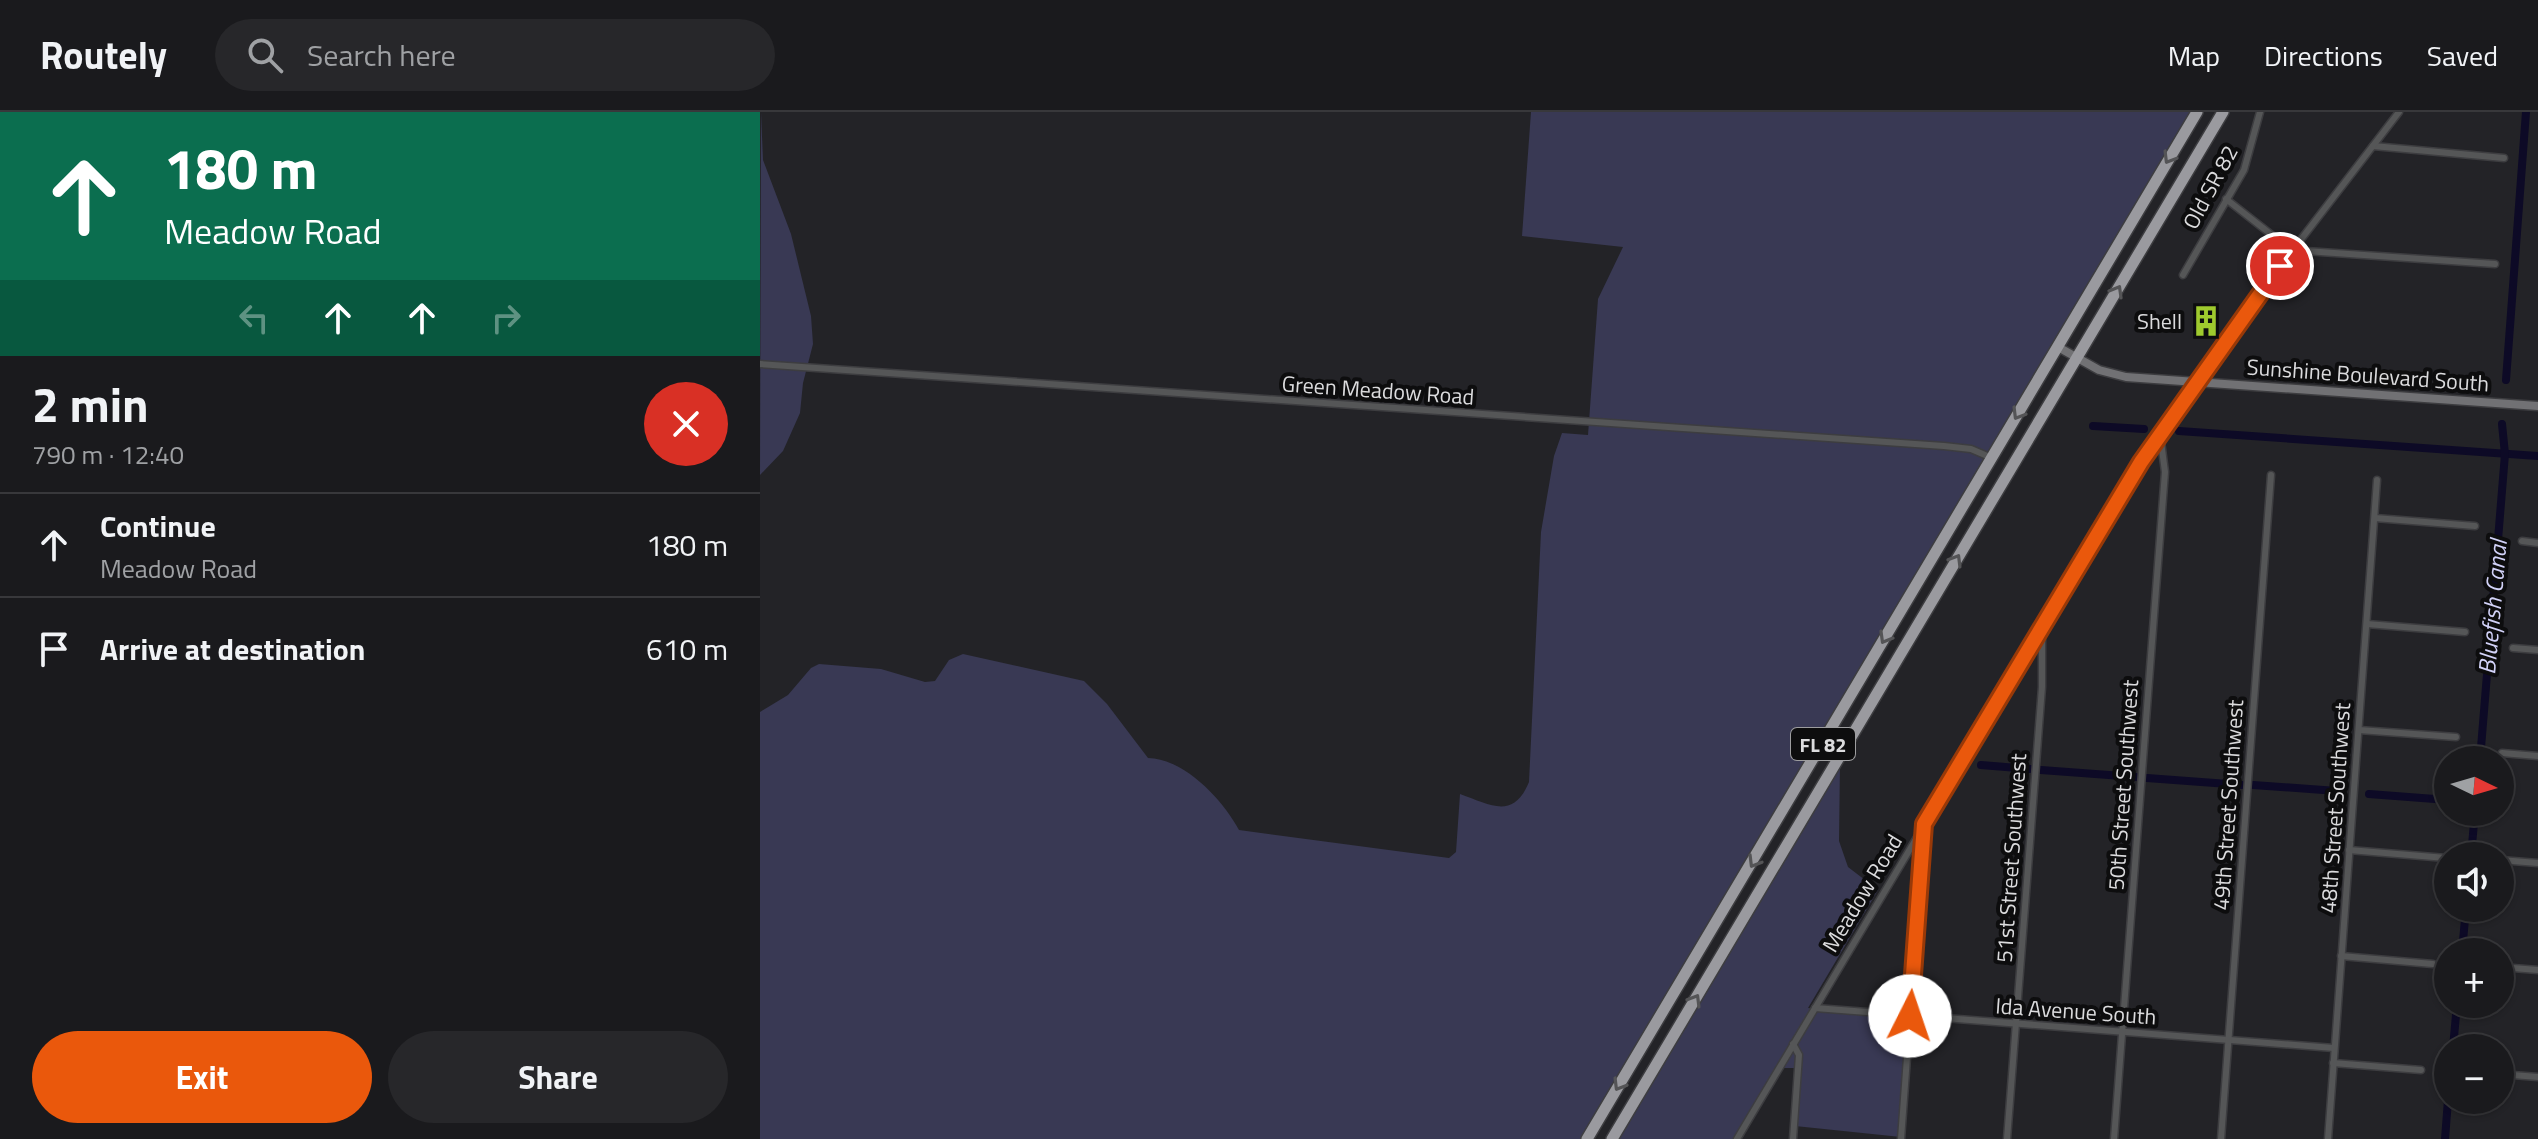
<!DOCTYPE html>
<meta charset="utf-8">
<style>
:root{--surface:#1a1a1d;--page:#27272a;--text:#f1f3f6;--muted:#9fa1a4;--line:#38383b;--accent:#ea580c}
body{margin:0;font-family:"Titillium Web",sans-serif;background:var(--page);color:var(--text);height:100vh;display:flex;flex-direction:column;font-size:30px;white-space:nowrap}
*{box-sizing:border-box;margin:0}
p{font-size:26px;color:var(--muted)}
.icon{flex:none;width:44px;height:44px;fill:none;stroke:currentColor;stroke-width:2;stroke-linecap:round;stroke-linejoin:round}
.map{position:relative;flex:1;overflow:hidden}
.drawer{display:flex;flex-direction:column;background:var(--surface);width:760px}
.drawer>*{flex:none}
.banner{background:#0b6e4f;color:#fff;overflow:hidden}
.needle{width:52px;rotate:95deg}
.controls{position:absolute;left:1674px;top:634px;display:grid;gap:16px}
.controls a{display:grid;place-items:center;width:80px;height:80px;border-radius:50%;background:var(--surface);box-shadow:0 2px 6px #0004,0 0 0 2px var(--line);font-size:40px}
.pin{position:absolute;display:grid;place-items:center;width:68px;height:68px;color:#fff;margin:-34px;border:4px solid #fff;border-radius:50%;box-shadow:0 2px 8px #0007}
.me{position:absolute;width:88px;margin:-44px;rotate:4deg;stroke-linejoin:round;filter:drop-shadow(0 0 6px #0008)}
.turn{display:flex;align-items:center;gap:28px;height:168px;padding:0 32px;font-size:36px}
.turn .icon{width:104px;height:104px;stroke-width:2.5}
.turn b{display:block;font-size:56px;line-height:68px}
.lanes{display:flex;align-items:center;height:76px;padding:0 32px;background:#0003;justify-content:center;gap:40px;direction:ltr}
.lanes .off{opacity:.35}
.round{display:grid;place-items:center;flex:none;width:84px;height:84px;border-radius:42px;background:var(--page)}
.head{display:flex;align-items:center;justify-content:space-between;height:136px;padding:0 32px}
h1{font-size:48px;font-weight:700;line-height:60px}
.button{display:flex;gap:16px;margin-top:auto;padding:16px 32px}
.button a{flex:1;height:92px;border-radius:48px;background:var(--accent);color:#fff;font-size:32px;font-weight:700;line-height:92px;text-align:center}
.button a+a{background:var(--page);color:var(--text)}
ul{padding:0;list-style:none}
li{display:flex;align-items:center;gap:24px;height:104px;padding:0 32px;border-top:2px solid var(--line)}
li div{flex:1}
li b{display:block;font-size:30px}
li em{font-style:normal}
header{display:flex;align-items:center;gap:48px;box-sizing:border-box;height:112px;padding:0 40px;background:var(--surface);border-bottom:2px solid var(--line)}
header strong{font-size:38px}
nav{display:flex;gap:44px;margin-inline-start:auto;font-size:28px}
.search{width:560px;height:72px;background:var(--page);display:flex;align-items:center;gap:20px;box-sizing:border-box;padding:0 28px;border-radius:44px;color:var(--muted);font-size:30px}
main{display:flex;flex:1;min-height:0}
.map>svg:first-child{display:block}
</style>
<header>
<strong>Routely</strong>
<div class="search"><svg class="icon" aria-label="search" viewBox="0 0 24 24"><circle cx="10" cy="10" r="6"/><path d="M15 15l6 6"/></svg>Search here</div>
<nav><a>Map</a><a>Directions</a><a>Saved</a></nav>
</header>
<main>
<section class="drawer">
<div class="banner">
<div class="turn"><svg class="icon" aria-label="ahead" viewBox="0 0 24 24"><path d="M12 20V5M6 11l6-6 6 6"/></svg><div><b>180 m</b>Meadow Road</div></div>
<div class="lanes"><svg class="icon off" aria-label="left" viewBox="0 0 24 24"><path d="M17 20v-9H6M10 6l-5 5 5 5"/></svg><svg class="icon" aria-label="ahead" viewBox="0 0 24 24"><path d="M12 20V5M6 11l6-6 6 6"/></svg><svg class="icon" aria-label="ahead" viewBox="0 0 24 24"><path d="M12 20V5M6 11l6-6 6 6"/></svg><svg class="icon off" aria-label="right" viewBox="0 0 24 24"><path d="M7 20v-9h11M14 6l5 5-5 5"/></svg></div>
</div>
<div class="head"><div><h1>2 min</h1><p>790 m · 12:40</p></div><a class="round" style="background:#d93025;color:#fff"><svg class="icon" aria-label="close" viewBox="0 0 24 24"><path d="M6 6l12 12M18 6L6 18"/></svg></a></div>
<ul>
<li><svg class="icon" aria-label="ahead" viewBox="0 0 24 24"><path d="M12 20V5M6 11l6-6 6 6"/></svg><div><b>Continue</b><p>Meadow Road</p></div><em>180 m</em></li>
<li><svg class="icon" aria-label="arrive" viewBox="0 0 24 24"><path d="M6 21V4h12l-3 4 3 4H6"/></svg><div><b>Arrive at destination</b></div><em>610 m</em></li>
</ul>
<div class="button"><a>Exit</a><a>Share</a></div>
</section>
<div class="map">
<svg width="1778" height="1027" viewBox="0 0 1778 1027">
<rect width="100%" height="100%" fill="#232327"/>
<g fill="#393954">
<path d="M1 0 3 48 31 122 51 204 53 232 43 271 40 301 23 339 0 363Z"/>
<path d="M771 0H1432L822 1027H0V600L28 583 51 556 59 552 121 557 165 570 175 569 189 548 203 542 324 569 347 592 388 646C425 647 463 688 479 718L689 746 696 740 700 682C731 693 753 708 769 670L781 420 794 344 802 321 828 323 838 187 863 135 762 124Z"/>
<path d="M1080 650 1079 729 1088 755 1118 778 1048 896 1150 907 1141 1025 1035 1014 1037 956H1018L976 1027H857Z"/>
</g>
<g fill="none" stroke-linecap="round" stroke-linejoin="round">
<g stroke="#0d0a26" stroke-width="8">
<path d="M1746 268 1766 0"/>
<path d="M1333 314 1384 317"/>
<path d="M1419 319 1778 344"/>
<path d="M1720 648 1745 342 1742 312"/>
<path d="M1221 653 1270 657"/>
<path d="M1281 658 1376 665"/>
<path d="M1387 666 1482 673"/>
<path d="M1493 673 1577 679"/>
<path d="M1609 682 1688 688"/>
<path d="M1711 744 1715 700"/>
<path d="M1702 840 1706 796"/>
<path d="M1693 936 1697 892"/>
<path d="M1685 1027 1688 988"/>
</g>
<defs>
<g id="street">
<path d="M1613 34 1744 46"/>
<path d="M1466 87 1531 138 1735 152"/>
<path d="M1423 163 1484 58 1500 0"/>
<path d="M0 252 1184 334 1211 337 1232 346"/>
<path d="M1615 406 1715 414"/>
<path d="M1762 429 1778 431"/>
<path d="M1607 512 1705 520"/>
<path d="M1753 536 1778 538"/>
<path d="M1599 618 1696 625"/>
<path d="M1742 641 1778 644"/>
<path d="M1589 738 1686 746"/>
<path d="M1740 748 1778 751"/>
<path d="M1581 844 1673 852"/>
<path d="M1740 855 1778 858"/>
<path d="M1055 896 1574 936"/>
<path d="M1033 932 1039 943 1033 1027"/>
<path d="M1573 951 1661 958"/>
<path d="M1740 962 1778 965"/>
<path d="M977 1027 1381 350 1509 169 1639 0"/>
<path d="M1141 1027 1164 715"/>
<path d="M1247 1027 1282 575V515"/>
<path d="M1354 1027 1405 360 1400 322"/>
<path d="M1461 1027 1511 363"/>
<path d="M1568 1027 1617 368"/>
</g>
<path id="secondary" d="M1298 235 1339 258 1366 265 1778 294"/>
<g id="highway">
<path d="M827 1027 1437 0"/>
<path d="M852 1027 1463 0"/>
</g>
</defs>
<use href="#street" stroke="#3d3d40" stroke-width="9"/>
<use href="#secondary" stroke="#3d3d40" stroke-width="11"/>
<use href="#highway" stroke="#3d3d40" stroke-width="14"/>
<use href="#street" stroke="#555657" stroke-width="6"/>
<use href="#secondary" stroke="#717174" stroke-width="8"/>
<use href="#highway" stroke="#9a9a9f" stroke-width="11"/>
</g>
<defs><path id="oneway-chevron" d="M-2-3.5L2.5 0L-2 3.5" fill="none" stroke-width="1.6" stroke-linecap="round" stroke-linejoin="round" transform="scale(2)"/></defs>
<g stroke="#545456">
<use href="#oneway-chevron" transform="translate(1409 46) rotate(121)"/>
<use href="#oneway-chevron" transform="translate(1357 179) rotate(-60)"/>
<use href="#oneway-chevron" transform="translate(1258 302) rotate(121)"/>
<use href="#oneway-chevron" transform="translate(1196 448) rotate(-59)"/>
<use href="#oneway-chevron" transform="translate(1125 526) rotate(120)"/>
<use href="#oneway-chevron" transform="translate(994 750) rotate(121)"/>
<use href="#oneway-chevron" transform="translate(935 888) rotate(-59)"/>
<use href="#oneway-chevron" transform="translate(859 973) rotate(121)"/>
</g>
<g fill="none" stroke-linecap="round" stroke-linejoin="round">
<defs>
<path id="route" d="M1150 904 1164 712 1381 350 1520 154"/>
</defs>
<use href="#route" stroke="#983908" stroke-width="20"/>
<use href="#route" stroke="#ea580c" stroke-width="14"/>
</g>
<defs>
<symbol id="building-bare" viewBox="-9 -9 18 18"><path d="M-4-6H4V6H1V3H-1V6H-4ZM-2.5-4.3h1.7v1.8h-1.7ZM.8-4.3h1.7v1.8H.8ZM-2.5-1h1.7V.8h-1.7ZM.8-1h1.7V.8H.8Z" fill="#9fca2e" stroke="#0d0d0e" stroke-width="2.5" paint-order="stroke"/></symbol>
</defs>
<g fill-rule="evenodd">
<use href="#building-bare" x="1424" y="187" width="44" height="44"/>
</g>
<g text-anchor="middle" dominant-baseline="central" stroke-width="8" stroke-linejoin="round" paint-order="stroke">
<rect fill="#0d0d0e" stroke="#9d9d9f" stroke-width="2" x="1031" y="616" width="64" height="32" rx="6"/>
<g font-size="20" font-weight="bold" fill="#dbdbdd">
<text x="1063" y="632">FL 82</text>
</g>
<g font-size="22" fill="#dbdbdd" stroke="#0d0d0e">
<text transform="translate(1450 75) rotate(-62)">Old SR 82</text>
<text transform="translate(1608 263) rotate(4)">Sunshine Boulevard South</text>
<text transform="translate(618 278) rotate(4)">Green Meadow Road</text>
<text transform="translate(1363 673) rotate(-86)">50th Street Southwest</text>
<text transform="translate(1468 693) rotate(-86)">49th Street Southwest</text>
<text transform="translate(1575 696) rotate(-86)">48th Street Southwest</text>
<text transform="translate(1251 746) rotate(-86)">51st Street Southwest</text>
<text transform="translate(1102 781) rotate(-59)">Meadow Road</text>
<text transform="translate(1316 899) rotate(4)">Ida Avenue South</text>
</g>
<g font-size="22" fill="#dbdbdd" stroke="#0d0d0e" text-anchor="end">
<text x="1422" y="209">Shell</text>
</g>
<g font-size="24" font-style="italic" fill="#d2d2f8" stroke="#0d0d0e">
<text transform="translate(1732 495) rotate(-85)">Bluefish Canal</text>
</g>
</g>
</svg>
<div class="controls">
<a><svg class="needle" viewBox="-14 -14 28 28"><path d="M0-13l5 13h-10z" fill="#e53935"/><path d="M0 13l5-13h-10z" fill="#9fa1a4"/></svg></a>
<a><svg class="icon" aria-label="sound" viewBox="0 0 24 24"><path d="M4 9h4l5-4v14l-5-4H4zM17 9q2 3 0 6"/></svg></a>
<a>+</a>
<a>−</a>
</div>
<div class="pin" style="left:1520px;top:154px;background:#d93025"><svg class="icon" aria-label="arrive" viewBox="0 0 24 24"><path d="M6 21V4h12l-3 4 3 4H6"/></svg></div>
<svg class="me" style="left:1150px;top:904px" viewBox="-20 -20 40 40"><circle r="19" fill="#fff"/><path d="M0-13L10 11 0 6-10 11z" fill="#ea580c"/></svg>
</div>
</main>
